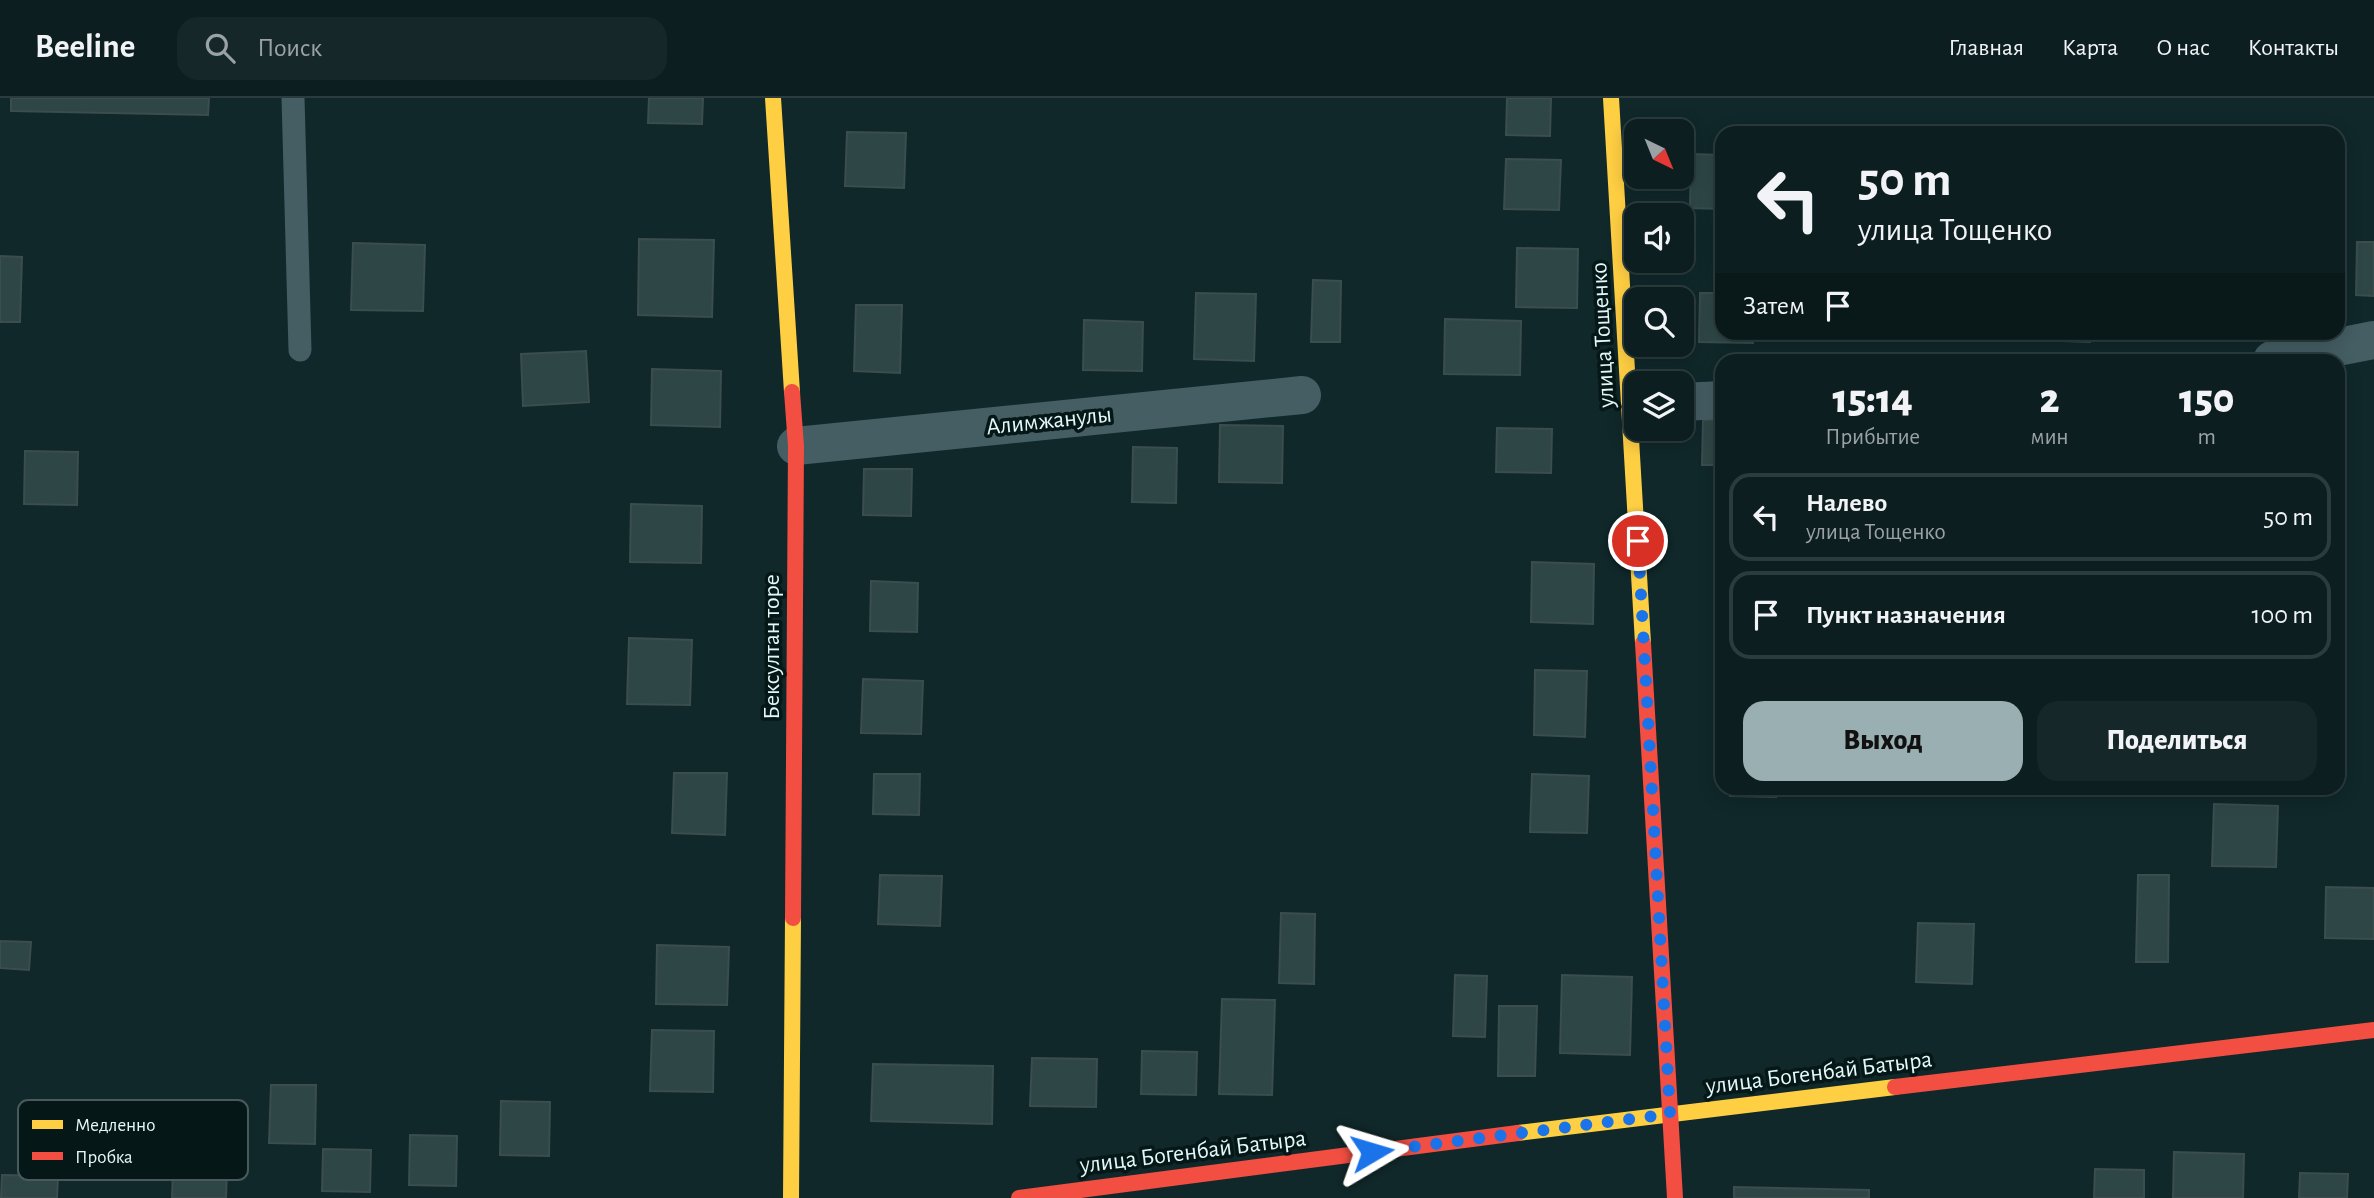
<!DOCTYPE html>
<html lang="ru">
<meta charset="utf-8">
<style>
:root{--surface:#0c1e20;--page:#152729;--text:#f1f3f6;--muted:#9aa2a5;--line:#2c3c3e;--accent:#99afb1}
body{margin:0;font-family:"Alegreya Sans",sans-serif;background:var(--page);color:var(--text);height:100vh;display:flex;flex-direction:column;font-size:26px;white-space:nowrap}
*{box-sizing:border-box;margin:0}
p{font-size:23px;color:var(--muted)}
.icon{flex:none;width:38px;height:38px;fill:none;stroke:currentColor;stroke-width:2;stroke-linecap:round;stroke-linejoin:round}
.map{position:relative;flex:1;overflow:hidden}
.sheet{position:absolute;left:1715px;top:256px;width:630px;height:441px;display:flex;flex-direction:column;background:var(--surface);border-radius:21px;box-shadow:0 4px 18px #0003,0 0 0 2px var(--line)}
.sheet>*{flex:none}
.guide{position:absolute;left:1715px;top:28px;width:630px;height:214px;border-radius:21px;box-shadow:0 4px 18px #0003,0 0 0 2px var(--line);background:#0c1e20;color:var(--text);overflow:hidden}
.needle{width:46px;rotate:137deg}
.tools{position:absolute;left:1624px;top:21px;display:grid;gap:14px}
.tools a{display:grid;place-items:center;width:70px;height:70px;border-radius:14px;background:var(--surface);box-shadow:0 4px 18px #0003,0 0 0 2px var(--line);font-size:35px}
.pin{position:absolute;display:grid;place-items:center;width:60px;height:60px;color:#fff;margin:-30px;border:4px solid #fff;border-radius:50%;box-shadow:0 2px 7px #0007}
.me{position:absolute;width:77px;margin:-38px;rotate:83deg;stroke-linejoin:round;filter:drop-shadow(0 0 5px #0008)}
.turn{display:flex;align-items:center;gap:24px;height:147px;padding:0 28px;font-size:32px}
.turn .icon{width:91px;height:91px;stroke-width:2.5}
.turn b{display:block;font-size:49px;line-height:60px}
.then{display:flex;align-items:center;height:66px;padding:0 28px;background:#0003;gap:14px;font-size:26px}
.eta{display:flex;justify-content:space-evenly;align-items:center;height:119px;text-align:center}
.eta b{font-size:42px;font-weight:800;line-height:49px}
.cta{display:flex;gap:14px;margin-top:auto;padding:14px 28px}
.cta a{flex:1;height:80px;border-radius:21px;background:var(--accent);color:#111;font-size:28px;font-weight:800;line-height:80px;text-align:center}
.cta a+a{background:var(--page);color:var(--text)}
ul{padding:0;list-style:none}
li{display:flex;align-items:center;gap:21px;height:88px;margin:0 14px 10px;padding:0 14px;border:4px solid var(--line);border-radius:21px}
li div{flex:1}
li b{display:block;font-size:26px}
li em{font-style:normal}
header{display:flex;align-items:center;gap:42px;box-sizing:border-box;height:98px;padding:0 35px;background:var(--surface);border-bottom:2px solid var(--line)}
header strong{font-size:33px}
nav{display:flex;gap:38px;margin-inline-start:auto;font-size:24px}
.search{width:490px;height:63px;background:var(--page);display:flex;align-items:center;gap:18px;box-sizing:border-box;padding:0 24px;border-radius:21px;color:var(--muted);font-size:26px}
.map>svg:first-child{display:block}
</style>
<header>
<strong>Beeline</strong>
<div class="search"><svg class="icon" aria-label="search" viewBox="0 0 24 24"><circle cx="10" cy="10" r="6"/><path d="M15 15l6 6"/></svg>Поиск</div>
<nav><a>Главная</a><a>Карта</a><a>О нас</a><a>Контакты</a></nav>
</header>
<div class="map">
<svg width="2374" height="1100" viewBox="0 0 2374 1100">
<rect width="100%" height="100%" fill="#10282a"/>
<g fill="#2e4746" stroke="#3b4d4d" stroke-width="2">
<path d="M11 0H209L208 17 11 13Z"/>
<path d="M649 0H703L702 26 648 25Z"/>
<path d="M1507 0H1551L1550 38 1506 37Z"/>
<path d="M847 34 906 35 904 90 845 88Z"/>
<path d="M1691 56 1722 57V111L1690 110Z"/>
<path d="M1506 61 1561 62 1559 112 1504 111Z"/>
<path d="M639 141 714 142 712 219 638 217Z"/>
<path d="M2357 144H2374V198L2356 197Z"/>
<path d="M353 145 425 147 423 213 351 212Z"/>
<path d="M1517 150 1578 151 1577 210 1516 209Z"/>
<path d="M0 158 22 159 20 224H0Z"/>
<path d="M1313 182 1341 183 1340 244H1311Z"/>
<path d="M1196 195 1256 196 1254 263 1194 261Z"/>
<path d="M1700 195H1722V234H1753V245L1699 244Z"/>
<path d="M856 207H902L900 275 854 273Z"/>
<path d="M1445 221 1521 223 1520 277 1444 276Z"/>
<path d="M1084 222 1143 224 1142 273 1083 272Z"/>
<path d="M2029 234H2090V244L2029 242Z"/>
<path d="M586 253 589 304 523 308 521 256Z"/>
<path d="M652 271 721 273 720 329 651 327Z"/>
<path d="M1703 322H1722V367H1702Z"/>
<path d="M1220 327 1283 328 1282 385 1219 384Z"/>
<path d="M1497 330 1552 331 1551 375 1496 374Z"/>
<path d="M1133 349 1177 350 1176 405 1132 404Z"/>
<path d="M25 353 78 354 77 407 24 406Z"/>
<path d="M864 371H912L911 418 863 417Z"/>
<path d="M631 406 702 408 701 465 630 464Z"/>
<path d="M1532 464 1594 466 1593 526 1531 524Z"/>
<path d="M871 483 918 485 917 534 870 533Z"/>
<path d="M629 540 692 542 690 607 627 606Z"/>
<path d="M1535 572 1587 573 1585 639 1534 637Z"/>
<path d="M863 581 923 583 921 636 861 635Z"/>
<path d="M674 675H727L725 737 672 735Z"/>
<path d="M874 676H920L919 717 873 716Z"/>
<path d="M1532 676 1589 678 1587 735 1530 734Z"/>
<path d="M1730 690H1776V699L1730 698Z"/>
<path d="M2214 706 2278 708 2276 769 2212 768Z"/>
<path d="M880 777 942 778 940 828 878 826Z"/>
<path d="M2138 777H2169L2168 864H2136Z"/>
<path d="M2326 789 2374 790V841L2325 840Z"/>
<path d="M1281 815 1315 816 1314 886 1279 885Z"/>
<path d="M1918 825 1974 826 1972 886 1916 884Z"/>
<path d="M0 843 31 844 29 872 0 870Z"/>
<path d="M657 847 729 849 727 907 656 906Z"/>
<path d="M1455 877 1487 878 1485 939 1453 938Z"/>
<path d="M1562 877 1632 879 1630 957 1560 955Z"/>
<path d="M1222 901 1275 902 1272 997 1219 996Z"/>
<path d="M1499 908H1537L1535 978H1498Z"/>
<path d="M652 932 714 933 713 994 650 993Z"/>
<path d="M1142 953 1197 954 1196 997 1141 996Z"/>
<path d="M1032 960 1097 961 1096 1009 1030 1008Z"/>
<path d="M873 966 993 968 992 1026 871 1023Z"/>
<path d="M271 987H316L315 1046 269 1045Z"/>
<path d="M501 1003 550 1004 549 1058 500 1057Z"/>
<path d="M410 1037 457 1038 456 1088 409 1087Z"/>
<path d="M174 1039 228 1041 226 1100H172Z"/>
<path d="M323 1051 371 1052 370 1094 322 1093Z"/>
<path d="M2174 1054 2244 1056 2243 1100H2173Z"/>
<path d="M2095 1071 2144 1072V1100H2094Z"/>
<path d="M2300 1075 2348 1076 2347 1100H2299Z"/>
<path d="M2 1077 58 1078 57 1100H1Z"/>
<path d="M1734 1089 1869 1092V1100H1734Z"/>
</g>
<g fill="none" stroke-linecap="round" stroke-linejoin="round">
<path stroke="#445e64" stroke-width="23" d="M293 0 300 252"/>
<g stroke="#445e64" stroke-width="38">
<path d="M2272 262 2374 242"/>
<path d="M1682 304 1722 302"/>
<path d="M796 348 1302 297"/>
</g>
<g stroke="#ffcf43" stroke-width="16">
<path d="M773 0 792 294"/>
<path d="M1611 0 1643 545"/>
<path d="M1518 1035 1895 989"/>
<path d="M791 1100 793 820"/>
</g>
<g stroke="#f24e42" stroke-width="16">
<path d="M792 294 796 348 793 820"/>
<path d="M1643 545 1675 1100"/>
<path d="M1895 989 2374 932"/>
<path d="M1019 1100 1518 1035"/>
</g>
</g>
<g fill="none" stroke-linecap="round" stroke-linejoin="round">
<path stroke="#1a73e8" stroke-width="12" stroke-dasharray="0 21.6" d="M1372 1054 1670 1016 1638 443"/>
</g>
<g text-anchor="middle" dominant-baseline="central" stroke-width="7" stroke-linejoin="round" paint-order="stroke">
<g font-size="24" fill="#e3f8f9" stroke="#061717">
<text transform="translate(1603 237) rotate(-93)">улица Тощенко</text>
<text transform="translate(1049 323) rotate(-6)">Алимжанулы</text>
<text transform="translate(772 549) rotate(-90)">Бексултан торе</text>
<text transform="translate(1819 975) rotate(-7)">улица Богенбай Батыра</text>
<text transform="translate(1193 1054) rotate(-7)">улица Богенбай Батыра</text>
</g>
</g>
<rect x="18" y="1002" width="230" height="80" rx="10" fill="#061717" stroke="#485a5b" stroke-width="2"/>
<rect x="32" y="1022" width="31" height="9" fill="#ffcf43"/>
<rect x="32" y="1054" width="31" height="8" fill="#f24e42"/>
<g font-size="19" fill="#e3f8f9">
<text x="75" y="1033">Медленно</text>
<text x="75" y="1065">Пробка</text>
</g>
</svg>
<div class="tools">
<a><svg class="needle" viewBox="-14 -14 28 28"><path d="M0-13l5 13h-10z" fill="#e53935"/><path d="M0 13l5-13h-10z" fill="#9aa2a5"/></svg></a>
<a><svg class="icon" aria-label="sound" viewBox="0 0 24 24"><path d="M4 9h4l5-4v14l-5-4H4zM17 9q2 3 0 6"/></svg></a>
<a><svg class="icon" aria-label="search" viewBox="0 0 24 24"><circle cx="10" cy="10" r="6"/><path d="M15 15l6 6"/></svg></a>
<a><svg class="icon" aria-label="layers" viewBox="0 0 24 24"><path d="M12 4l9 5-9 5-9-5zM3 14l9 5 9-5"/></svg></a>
</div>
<div class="pin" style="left:1638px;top:443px;background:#d93025"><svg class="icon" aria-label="arrive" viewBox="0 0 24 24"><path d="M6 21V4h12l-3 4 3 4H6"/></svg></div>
<svg class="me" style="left:1372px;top:1054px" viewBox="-20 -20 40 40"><path d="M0-17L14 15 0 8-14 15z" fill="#1a73e8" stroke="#fff" stroke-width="4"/></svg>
<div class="guide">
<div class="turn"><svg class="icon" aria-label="left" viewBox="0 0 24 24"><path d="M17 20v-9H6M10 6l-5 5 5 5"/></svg><div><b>50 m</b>улица Тощенко</div></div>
<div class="then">Затем<svg class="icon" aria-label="arrive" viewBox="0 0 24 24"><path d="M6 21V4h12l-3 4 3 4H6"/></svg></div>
</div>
<section class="sheet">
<div class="eta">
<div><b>15:14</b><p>Прибытие</p></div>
<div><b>2</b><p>мин</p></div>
<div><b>150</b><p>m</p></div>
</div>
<ul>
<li><svg class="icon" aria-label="left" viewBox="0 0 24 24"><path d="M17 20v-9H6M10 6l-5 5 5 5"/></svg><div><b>Налево</b><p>улица Тощенко</p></div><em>50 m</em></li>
<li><svg class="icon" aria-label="arrive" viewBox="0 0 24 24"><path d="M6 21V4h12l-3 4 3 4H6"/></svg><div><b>Пункт назначения</b></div><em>100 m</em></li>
</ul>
<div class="cta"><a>Выход</a><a>Поделиться</a></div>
</section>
</div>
